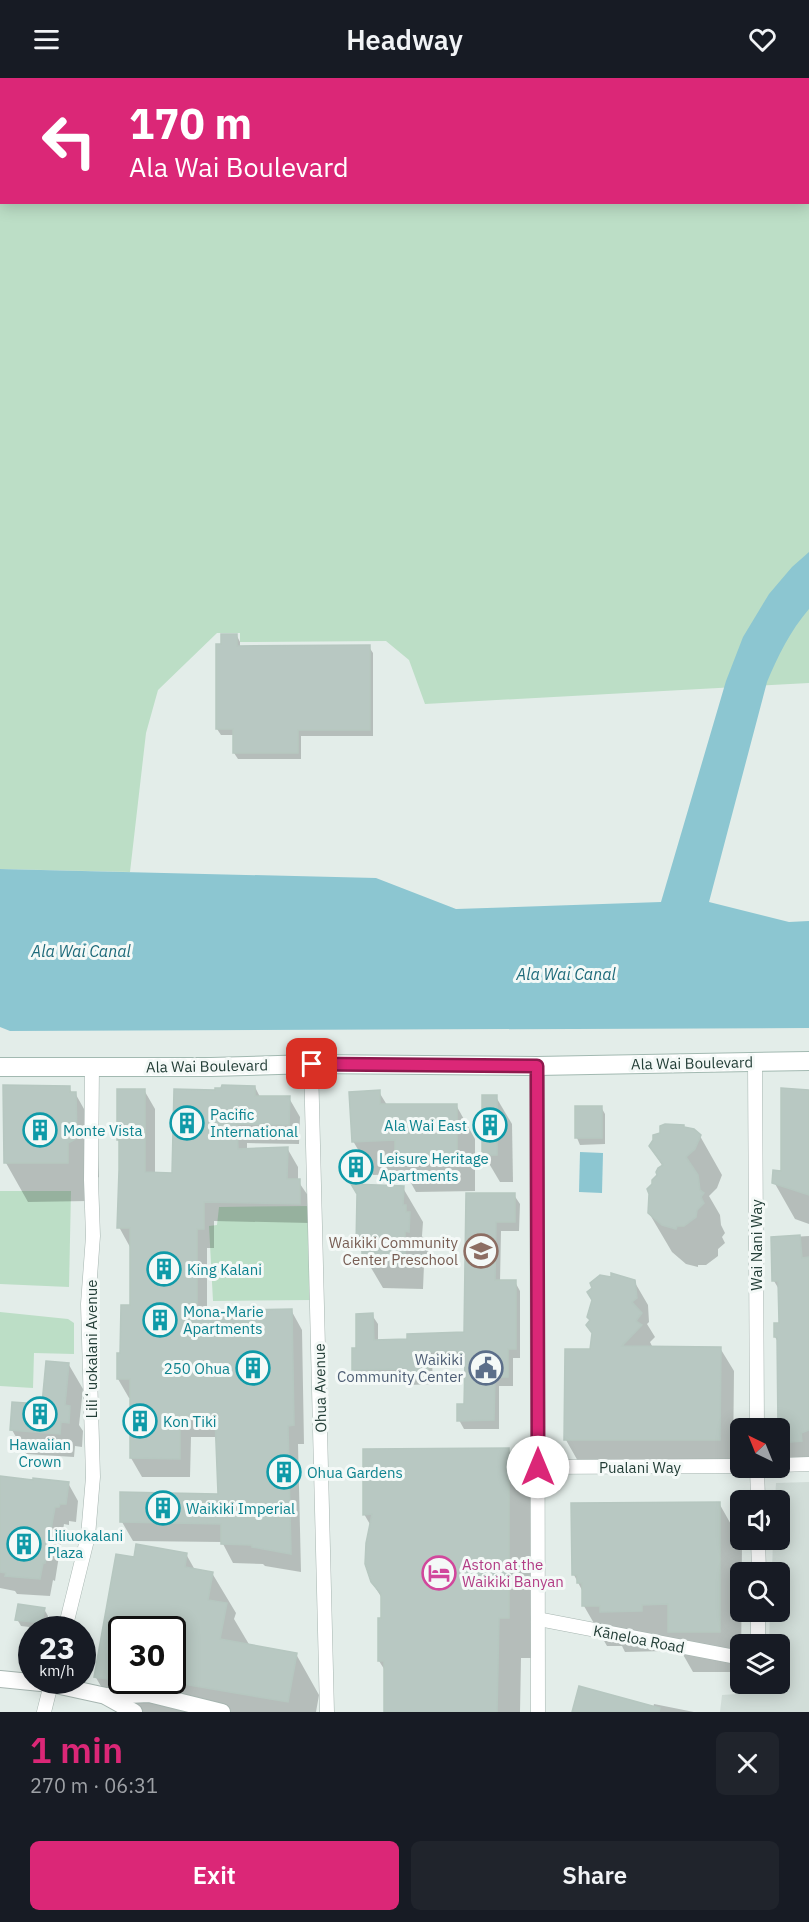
<!DOCTYPE html>
<meta charset="utf-8">
<style>
:root{--surface:#171b24;--page:#20242c;--text:#f1f3f6;--muted:#9ea1a6;--accent:#db2777}
body{margin:0;font-family:"IBM Plex Sans",sans-serif;background:var(--page);color:var(--text);height:100vh;display:flex;flex-direction:column;font-size:22px;white-space:nowrap}
*{box-sizing:border-box;margin:0}
p{font-size:20px;color:var(--muted)}
.icon{flex:none;width:33px;height:33px;fill:none;stroke:currentColor;stroke-width:2;stroke-linecap:round;stroke-linejoin:round}
.map{position:relative;height:1634px;overflow:hidden}
.panel{display:flex;flex-direction:column;background:var(--surface);flex:1}
.panel>*{flex:none}
.hud{position:absolute;left:0px;top:0px;width:810px;height:126px;box-shadow:0 3px 15px #0003;background:#db2777;color:#fff;overflow:hidden}
.needle{width:39px;rotate:317deg}
.controls{position:absolute;left:730px;top:1340px;display:grid;gap:12px}
.controls a{display:grid;place-items:center;width:60px;height:60px;border-radius:9px;background:var(--surface);box-shadow:0 3px 15px #0003;font-size:30px}
.speed{position:absolute;left:18px;top:1538px;display:flex;gap:12px;font-size:30px;font-weight:700;text-align:center}
.speed>*{display:grid;place-content:center;width:78px;height:78px;border-radius:50%;background:var(--surface);box-shadow:0 3px 15px #0003;line-height:1}
.speed small{font-size:15px;font-weight:400}
.speed .limit{border:3px solid #111;border-radius:9px;background:#fff;color:#111}
.pin{position:absolute;display:grid;place-items:center;width:51px;height:51px;color:#fff;margin:-26px;border-radius:12px;box-shadow:0 3px 9px #0006}
.me{position:absolute;width:66px;margin:-33px;rotate:0deg;stroke-linejoin:round;filter:drop-shadow(0 0 4px #0008)}
.turn{display:flex;align-items:center;gap:21px;height:126px;padding:0 30px;font-size:27px}
.turn .icon{width:78px;height:78px;stroke-width:2.5}
.turn b{display:block;font-size:42px;line-height:51px}
.round{display:grid;place-items:center;flex:none;width:63px;height:63px;border-radius:9px;background:var(--page)}
.head{display:flex;align-items:center;justify-content:space-between;height:102px;padding:0 30px}
h1{font-size:36px;font-weight:600;line-height:45px;color:var(--accent)}
.primary-button{display:flex;gap:12px;margin-top:auto;padding:12px 30px}
.primary-button a{flex:1;height:69px;border-radius:9px;background:var(--accent);color:#fff;font-size:24px;font-weight:600;line-height:69px;text-align:center}
.primary-button a+a{background:var(--page);color:var(--text)}
header{display:flex;justify-content:space-between;align-items:center;height:78px;padding:0 30px;background:var(--surface);font-size:27px;font-weight:600}
.map>svg:first-child{display:block}
</style>
<header><svg class="icon" aria-label="menu" viewBox="0 0 24 24"><path d="M4 6h16M4 12h16M4 18h16"/></svg>Headway<svg class="icon" aria-label="heart" viewBox="0 0 24 24"><path d="M12 20l-8-8c-3-5 5-10 8-4 3-6 11-1 8 4z"/></svg></header>
<div class="map">
<svg width="809" height="1634" viewBox="0 0 809 1634">
<rect width="100%" height="100%" fill="#e3ede9"/>
<path fill="#d1ddd8" d="M809 1404V1634H720L722 1617 766 1614 767 1605H780V1566H769L770 1533H780V1494H772L773 1461H780V1422H775L776 1405Z"/>
<g fill="#bcdec6" fill-rule="evenodd">
<path d="M0 0H809V605L425 626 409 582 386 563 240 564V555H217L158 612 146 655 130 794 0 791ZM2 2H808V124H2Z"/>
<path d="M0 1113H71L69 1209 0 1206Z"/>
<path d="M311 1128 312 1222 213 1223 209 1148 217 1147 219 1129Z"/>
<path d="M0 1234 68 1241 74 1245V1276L34 1275 33 1310 0 1308Z"/>
</g>
<g fill="#8cc6d1">
<path d="M809 474V531C790 553 778 578 767 604L709 824 789 844 809 843V950L10 953 0 949V791L376 800 456 831 661 824 726 603 743 559 769 516 792 489Z"/>
<path d="M580 1074 603 1075 602 1115 579 1114Z"/>
</g>
<g fill="#0003" fill-rule="evenodd">
<path d="M237 558 240 564V569H369L373 575V658H301V681H238L234 675V657H221L217 651 223 568Z"/>
<path d="M5 1009 69 1010 72 1015H75L97 1054 99 1099 89 1104V1123L28 1124 6 1085Z"/>
<path d="M255 1009 260 1019 289 1020 300 1039 299 1066 247 1065V1072L287 1070 298 1089V1103L311 1122 310 1145 214 1143V1170H207V1234L291 1232 302 1252 304 1366H298L301 1494 265 1488 263 1486 233 1485 222 1464 133 1463 122 1444 220 1417 217 1359H191L190 1399H142L131 1380 132 1320H129L118 1301 132 1228V1169H130L119 1149 120 1065 118 1062 144 1012 155 1031V1096H173L217 1013Z"/>
<path d="M379 1014 387 1027H456L475 1061V1113L416 1114 406 1096 373 1097 353 1063Z"/>
<path d="M809 1014V1146L795 1141 774 1104 783 1095Z"/>
<path d="M496 1019 512 1046 513 1104H500L484 1077Z"/>
<path d="M601 1029 605 1036V1066L580 1067 577 1060Z"/>
<path d="M685 1051 700 1058 722 1097 717 1110 709 1118 720 1137 721 1147 725 1155 722 1159 725 1165 718 1171V1178L706 1187H698V1189L686 1186 672 1174 649 1135 663 1089 651 1068Z"/>
<path d="M403 1110 423 1144 422 1158 429 1170 428 1187H424L423 1211 383 1210 357 1166Z"/>
<path d="M468 1116 514 1117 520 1126 519 1153H501L500 1204H515L520 1213V1280H513V1308H499V1351H464L459 1342 466 1328V1290L461 1282H432L433 1306 410 1307 405 1300 359 1301 354 1292 358 1272 372 1237 378 1246V1263L409 1262 466 1255Z"/>
<path d="M809 1158V1385L792 1387 780 1366 778 1264 775 1259 780 1246V1213L774 1203 773 1160Z"/>
<path d="M634 1203 648 1227 649 1244 647 1246 655 1259 650 1264 653 1270H720L734 1293 733 1385H579L566 1362 592 1273Z"/>
<path d="M69 1287 83 1311 79 1347 83 1353 82 1369 75 1368 74 1379 26 1376 12 1352 43 1328Z"/>
<path d="M508 1371 531 1412 532 1580H521L520 1634H386V1594L379 1583 383 1522 372 1504 371 1448 364 1436Z"/>
<path d="M0 1399 68 1405 78 1423 76 1444 69 1443V1447L64 1446 55 1503 53 1502 50 1518 17 1516 15 1513 0 1510Z"/>
<path d="M719 1425 742 1466 741 1594H693L677 1566 664 1567V1573L625 1574 622 1568H607L584 1528 583 1514 574 1497Z"/>
<path d="M186 1476 195 1492 212 1495 236 1535 234 1541 250 1568 296 1576 319 1617 316 1634H116L95 1598 135 1481ZM122 1551H172V1602H122Z"/>
<path d="M44 1531 48 1538 46 1551 21 1548 17 1541Z"/>
<path d="M654 1626 694 1634H573L653 1630Z"/>
</g>
<g fill="#b8c8c2" stroke="#b6c7c0" stroke-width="1.5">
<path d="M221 556H237V568L370 567V652H298V675H233V651H216V566H221Z"/>
<path d="M3 1007 70 1008V1014H76L77 1060 68 1065V1085H4Z"/>
<path d="M222 1007 255 1008V1018H290L289 1047 237 1046 238 1071 288 1069 287 1101H300V1126L204 1124V1151H197V1229H199V1233L292 1231 294 1347 288 1348 291 1476 252 1469V1467L221 1466V1446L120 1444V1414L218 1416 215 1340H180V1381L130 1380V1301H117V1275H120L121 1227H130V1150H117L119 1092V1062H117V1011H145V1094L172 1095 174 1011 215 1012V1010H221Z"/>
<path d="M781 1010 809 1012V1117L772 1105 773 1092 781 1093Z"/>
<path d="M380 1012V1026H457V1080H395V1062L352 1064 349 1014Z"/>
<rect x="482" y="1017" width="15" height="60"/>
<rect x="575" y="1028" width="27" height="32"/>
<path d="M665 1046 684 1047V1049L694 1051 701 1057 695 1071 686 1079 698 1097 700 1112 704 1115 701 1119 704 1125 697 1132 696 1139 684 1148H677L676 1151 662 1147 648 1135 649 1116 647 1111 652 1106V1102L657 1097 656 1094 658 1090 663 1087 649 1068 653 1062V1057L660 1055V1048Z"/>
<path d="M351 1106 404 1108 403 1127H406V1134H410L409 1154 405 1153V1178L362 1177V1167H356L357 1116Z"/>
<path d="M466 1115H515V1144H496L495 1202H516V1271H508V1299H495L494 1342 457 1343V1326H464L465 1281H459V1273L428 1274V1298H403V1291L352 1292V1270H356V1236L373 1235 374 1262 407 1261V1256L464 1254Z"/>
<path d="M800 1157 802 1180 809 1179V1352L801 1355 802 1363 780 1365V1350H778L777 1259H774V1245H779L778 1203H772L771 1159Z"/>
<path d="M611 1195 635 1202 637 1220 632 1224 642 1235 636 1243 642 1247 622 1268 721 1269 720 1362H564L565 1271H590L592 1255 586 1247 590 1242 587 1239 592 1222 587 1214 592 1210 590 1205 600 1197 611 1199Z"/>
<path d="M46 1283 69 1285 65 1327 70 1328 69 1345 61 1344 60 1356 10 1352 12 1324 42 1326Z"/>
<path d="M509 1370V1540H499L497 1634H384V1583H378V1540H381V1516L371 1504 365 1486 366 1465 372 1436 363 1437V1371Z"/>
<path d="M0 1398 33 1402V1400L69 1404 66 1426H60L59 1429H55L45 1485H43L40 1501 5 1498 6 1495 0 1494Z"/>
<path d="M720 1424V1554H668V1526L642 1527V1533L600 1534V1528H582V1505H577V1497H572L571 1425Z"/>
<path d="M136 1466 187 1475 185 1489 213 1494 208 1522 227 1525 220 1561 297 1575 288 1624 172 1604V1551H122V1603L94 1599 116 1476 134 1479Z"/>
<path d="M18 1526 45 1530 42 1545 15 1542Z"/>
<path d="M579 1608 660 1630 659 1634H572Z"/>
</g>
<g fill="none" stroke-linecap="round" stroke-linejoin="round">
<defs>
<g id="minor">
<path d="M755 984 757 1350"/>
<path d="M311 986 327 1634"/>
<path d="M537 988 538 1634"/>
<path d="M780 1387 809 1386"/>
<path d="M538 1389 741 1388"/>
<path d="M757 1389 758 1422"/>
<path d="M758 1461 759 1494"/>
<path d="M538 1541 741 1580"/>
<path d="M65 1551 88 1458 93 1399 88 1226 93 1158 91 1102 92 988"/>
<path d="M758 1566V1533"/>
<path d="M44 1634 52 1602"/>
</g>
<g id="tertiary">
<path d="M0 1601 51 1606 106 1618 149 1616 222 1634"/>
<path d="M107 1619 134 1634"/>
</g>
<path id="secondary" d="M0 989H211L311 986 537 988 809 983"/>
</defs>
<use href="#minor" stroke="#a6b5b0" stroke-width="15"/>
<use href="#tertiary" stroke="#a6b5b0" stroke-width="18"/>
<use href="#secondary" stroke="#a2b9b1" stroke-width="20"/>
<use href="#minor" stroke="#fff" stroke-width="14"/>
<use href="#tertiary" stroke="#fff" stroke-width="16"/>
<use href="#secondary" stroke="#fff" stroke-width="18"/>
</g>
<g fill="none" stroke-linecap="round" stroke-linejoin="round">
<defs>
<path id="route" d="M312 986 537 988 538 1389"/>
</defs>
<use href="#route" stroke="#8e194d" stroke-width="15"/>
<use href="#route" stroke="#db2777" stroke-width="10"/>
</g>
<defs>
<symbol id="building-ring" viewBox="-11 -11 22 22"><circle r="9.5" fill="#f4f9f7" stroke="#0f9aa8" stroke-width="1.5"/><path d="M-4-6H4V6H1V3H-1V6H-4ZM-2.5-4.3h1.7v1.8h-1.7ZM.8-4.3h1.7v1.8H.8ZM-2.5-1h1.7V.8h-1.7ZM.8-1h1.7V.8H.8Z" fill="#0f9aa8"/></symbol>
<symbol id="school-ring" viewBox="-11 -11 22 22"><circle r="9.5" fill="#f4f9f7" stroke="#8d6e63" stroke-width="1.5"/><path d="M0-5L7-2L0 1L-7-2ZM-4 1L0 2.5L4 1V4Q0 6-4 4Z" fill="#8d6e63"/></symbol>
<symbol id="civic-ring" viewBox="-11 -11 22 22"><circle r="9.5" fill="#f4f9f7" stroke="#5c6f8a" stroke-width="1.5"/><path d="M-.6-6.5H3V-4.5H.6V-3L4-1V1h2V6H-6V1h2V-1L-.6-3ZM-1.2 2.5V6h2.4V2.5Z" fill="#5c6f8a"/></symbol>
<symbol id="hotel-ring" viewBox="-11 -11 22 22"><circle r="9.5" fill="#f4f9f7" stroke="#d1479c" stroke-width="1.5"/><path d="M-6-4.5h1.5V1H6V5H4.5V3h-9V5H-6ZM-4 0a1.8 1.8 0 1 1 3.6 0ZM.5 0V-2.5h3Q6-2.5 6 0Z" fill="#d1479c"/></symbol>
</defs>
<g fill-rule="evenodd">
<use href="#building-ring" x="168" y="1026" width="38" height="38"/>
<use href="#building-ring" x="471" y="1028" width="38" height="38"/>
<use href="#building-ring" x="21" y="1033" width="38" height="38"/>
<use href="#building-ring" x="337" y="1070" width="38" height="38"/>
<use href="#school-ring" x="462" y="1154" width="38" height="38"/>
<use href="#building-ring" x="145" y="1172" width="38" height="38"/>
<use href="#building-ring" x="141" y="1223" width="38" height="38"/>
<use href="#building-ring" x="234" y="1271" width="38" height="38"/>
<use href="#civic-ring" x="467" y="1271" width="38" height="38"/>
<use href="#building-ring" x="21" y="1317" width="38" height="38"/>
<use href="#building-ring" x="121" y="1324" width="38" height="38"/>
<use href="#building-ring" x="265" y="1375" width="38" height="38"/>
<use href="#building-ring" x="144" y="1411" width="38" height="38"/>
<use href="#building-ring" x="5" y="1447" width="38" height="38"/>
<use href="#hotel-ring" x="420" y="1476" width="38" height="38"/>
</g>
<g text-anchor="middle" dominant-baseline="central" stroke-width="6" stroke-linejoin="round" paint-order="stroke">
<g font-size="15" fill="#233e37" stroke="#f4f9f7">
<text transform="translate(692 985) rotate(-1)">Ala Wai Boulevard</text>
<text transform="translate(207 988) rotate(-1)">Ala Wai Boulevard</text>
<text transform="translate(756 1167) rotate(-90)">Wai Nani Way</text>
<text transform="translate(91 1271) rotate(-90)">Liliʻuokalani Avenue</text>
<text transform="translate(320 1310) rotate(-91)">Ohua Avenue</text>
<text x="640" y="1389">Pualani Way</text>
<text transform="translate(639 1561) rotate(11)">Kāneloa Road</text>
</g>
<g font-size="15" fill="#0d838f" stroke="#f4f9f7" text-anchor="start">
<text x="210" y="1036">Pacific<tspan x="210" dy="17">International</tspan></text>
<text x="467" y="1047" text-anchor="end">Ala Wai East</text>
<text x="63" y="1052">Monte Vista</text>
<text x="379" y="1080">Leisure Heritage<tspan x="379" dy="17">Apartments</tspan></text>
<text x="187" y="1191">King Kalani</text>
<text x="183" y="1233">Mona-Marie<tspan x="183" dy="17">Apartments</tspan></text>
<text x="230" y="1290" text-anchor="end">250 Ohua</text>
<text x="163" y="1343">Kon Tiki</text>
<text x="40" y="1366" text-anchor="middle">Hawaiian<tspan x="40" dy="17">Crown</tspan></text>
<text x="307" y="1394">Ohua Gardens</text>
<text x="186" y="1430">Waikiki Imperial</text>
<text x="47" y="1457">Liliuokalani<tspan x="47" dy="17">Plaza</tspan></text>
</g>
<g font-size="15" fill="#785e54" stroke="#f4f9f7" text-anchor="end">
<text x="458" y="1164">Waikiki Community<tspan x="458" dy="17">Center Preschool</tspan></text>
</g>
<g font-size="15" fill="#4e5e75" stroke="#f4f9f7" text-anchor="end">
<text x="463" y="1281">Waikiki<tspan x="463" dy="17">Community Center</tspan></text>
</g>
<g font-size="15" fill="#b23c85" stroke="#f4f9f7" text-anchor="start">
<text x="462" y="1486">Aston at the<tspan x="462" dy="17">Waikiki Banyan</tspan></text>
</g>
<g font-size="16" font-style="italic" fill="#1d6a7a" stroke="#f4f9f7">
<text x="81" y="873">Ala Wai Canal</text>
<text x="566" y="896">Ala Wai Canal</text>
</g>
</g>
</svg>
<div class="controls">
<a><svg class="needle" viewBox="-14 -14 28 28"><path d="M0-13l5 13h-10z" fill="#e53935"/><path d="M0 13l5-13h-10z" fill="#9ea1a6"/></svg></a>
<a><svg class="icon" aria-label="sound" viewBox="0 0 24 24"><path d="M4 9h4l5-4v14l-5-4H4zM17 9q2 3 0 6"/></svg></a>
<a><svg class="icon" aria-label="search" viewBox="0 0 24 24"><circle cx="10" cy="10" r="6"/><path d="M15 15l6 6"/></svg></a>
<a><svg class="icon" aria-label="layers" viewBox="0 0 24 24"><path d="M12 4l9 5-9 5-9-5zM3 14l9 5 9-5"/></svg></a>
</div>
<div class="speed"><div>23<small>km/h</small></div><div class="limit">30</div></div>
<div class="pin" style="left:312px;top:986px;background:#d93025"><svg class="icon" aria-label="arrive" viewBox="0 0 24 24"><path d="M6 21V4h12l-3 4 3 4H6"/></svg></div>
<svg class="me" style="left:538px;top:1389px" viewBox="-20 -20 40 40"><circle r="19" fill="#fff"/><path d="M0-13L10 11 0 6-10 11z" fill="#db2777"/></svg>
<div class="hud">
<div class="turn"><svg class="icon" aria-label="left" viewBox="0 0 24 24"><path d="M17 20v-9H6M10 6l-5 5 5 5"/></svg><div><b>170 m</b>Ala Wai Boulevard</div></div>
</div>
</div>
<section class="panel">
<div class="head"><div><h1>1 min</h1><p>270 m · 06:31</p></div><a class="round"><svg class="icon" aria-label="close" viewBox="0 0 24 24"><path d="M6 6l12 12M18 6L6 18"/></svg></a></div>
<div class="primary-button"><a>Exit</a><a>Share</a></div>
</section>
